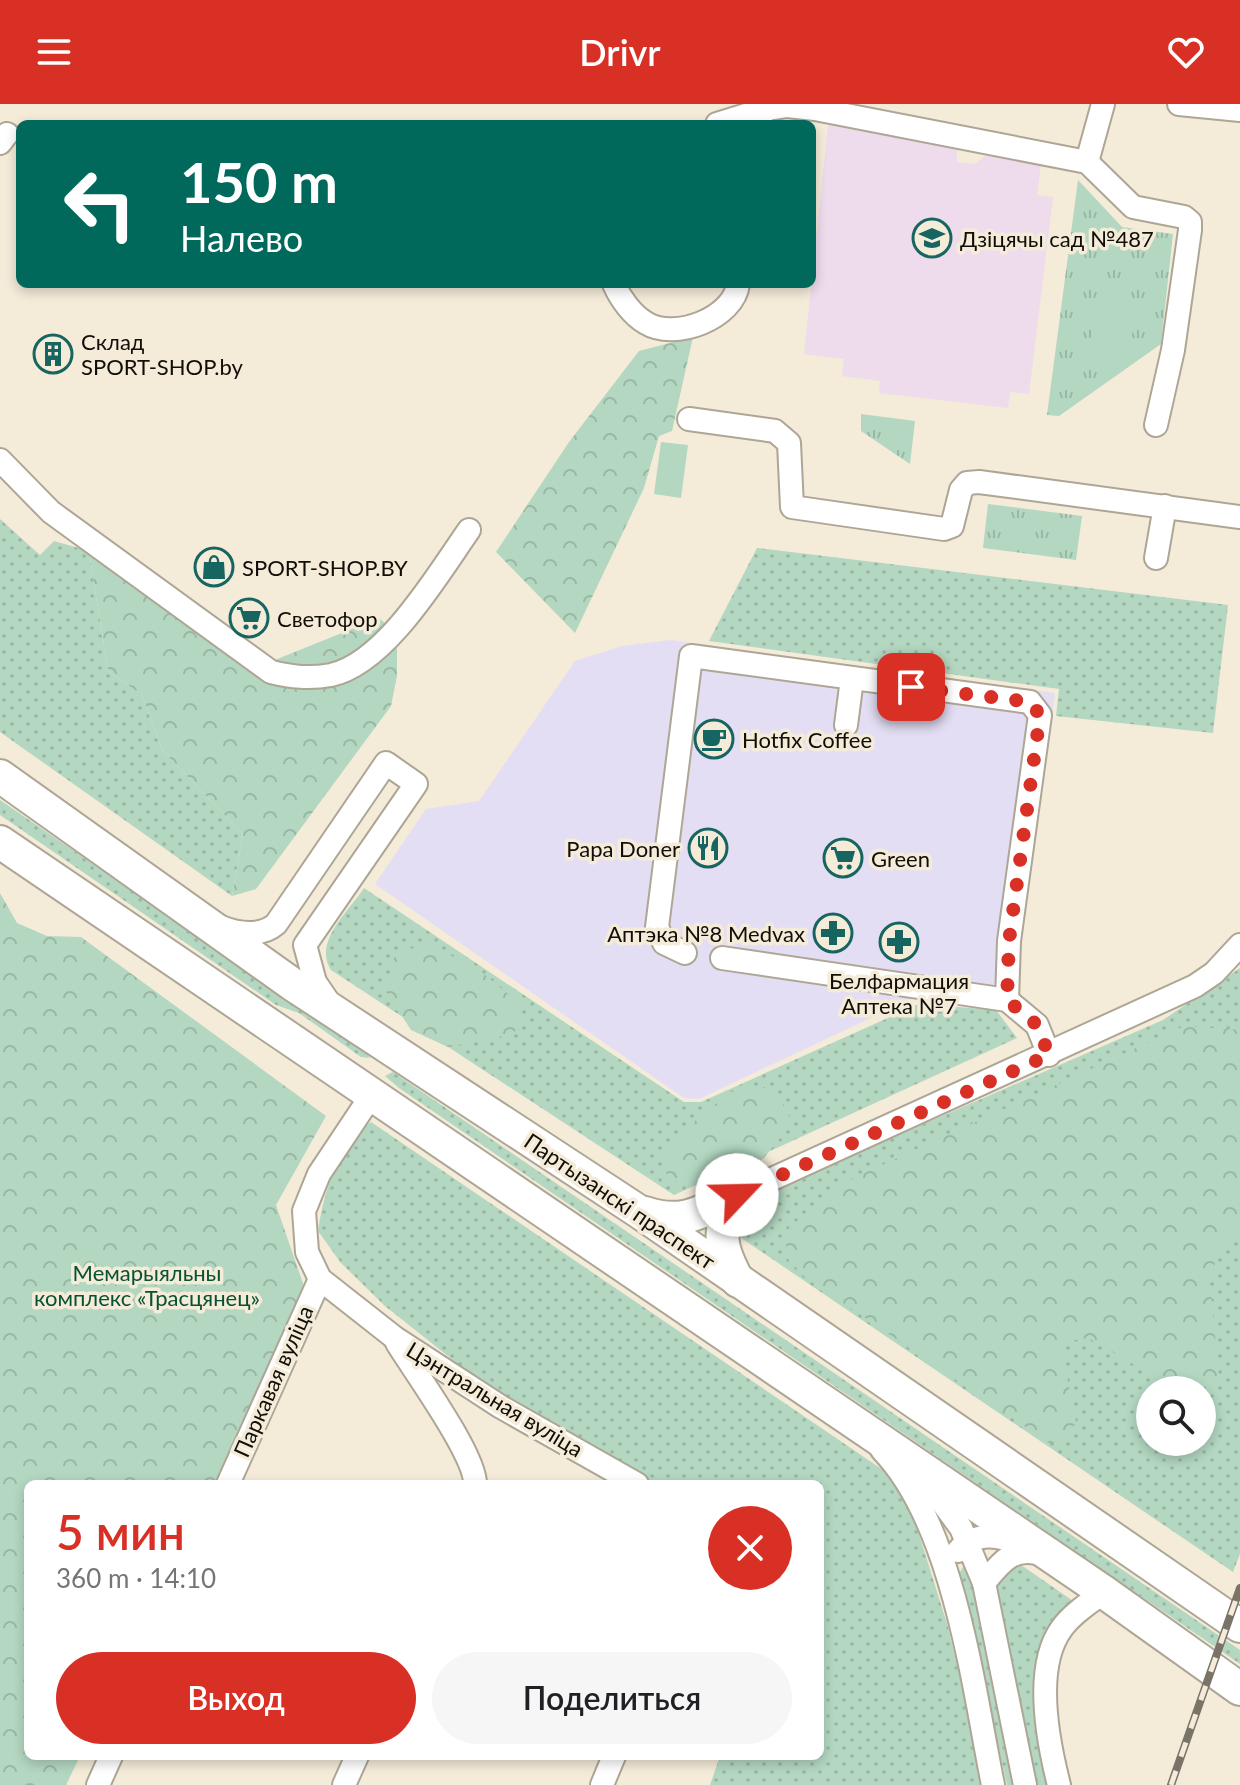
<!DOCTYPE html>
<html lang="ru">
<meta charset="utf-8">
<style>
:root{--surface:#fff;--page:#f6f6f6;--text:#202124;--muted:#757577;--accent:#d93025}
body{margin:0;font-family:Lato,sans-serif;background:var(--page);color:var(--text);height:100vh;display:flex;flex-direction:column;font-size:30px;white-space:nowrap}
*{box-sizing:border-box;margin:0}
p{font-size:26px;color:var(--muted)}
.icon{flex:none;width:44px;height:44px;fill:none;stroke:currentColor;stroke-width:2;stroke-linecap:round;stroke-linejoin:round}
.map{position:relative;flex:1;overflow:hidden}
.side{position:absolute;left:24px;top:1376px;width:800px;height:280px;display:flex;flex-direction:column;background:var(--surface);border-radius:12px;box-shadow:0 4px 12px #0003}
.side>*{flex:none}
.banner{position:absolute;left:16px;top:16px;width:800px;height:168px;border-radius:12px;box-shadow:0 4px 12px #0003;background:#00695c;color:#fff;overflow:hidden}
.fabs{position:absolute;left:1136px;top:1272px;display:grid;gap:16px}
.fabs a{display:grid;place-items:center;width:80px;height:80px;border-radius:50%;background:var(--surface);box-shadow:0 4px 12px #0003;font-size:40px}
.pin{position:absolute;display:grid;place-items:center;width:68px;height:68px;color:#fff;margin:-34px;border-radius:16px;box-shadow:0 4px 12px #0006}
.me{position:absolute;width:88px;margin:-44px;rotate:66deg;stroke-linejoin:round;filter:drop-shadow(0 0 6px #0008)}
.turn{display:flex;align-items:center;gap:28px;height:168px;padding:0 32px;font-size:36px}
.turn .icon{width:104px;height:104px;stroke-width:2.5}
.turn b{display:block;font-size:56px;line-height:68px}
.round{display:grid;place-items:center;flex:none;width:84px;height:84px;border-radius:42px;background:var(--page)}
.summary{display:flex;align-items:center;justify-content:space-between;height:136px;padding:0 32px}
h1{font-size:48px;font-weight:600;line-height:60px;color:var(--accent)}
.primary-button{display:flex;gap:16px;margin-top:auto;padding:16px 32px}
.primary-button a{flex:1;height:92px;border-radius:48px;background:var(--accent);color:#fff;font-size:32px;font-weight:600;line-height:92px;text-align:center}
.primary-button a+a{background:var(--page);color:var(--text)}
header{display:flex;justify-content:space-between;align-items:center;height:104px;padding:0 32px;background:var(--accent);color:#fff;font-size:36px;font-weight:600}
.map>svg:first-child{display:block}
</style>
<header><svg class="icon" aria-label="menu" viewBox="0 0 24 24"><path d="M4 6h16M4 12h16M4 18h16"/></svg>Drivr<svg class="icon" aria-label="heart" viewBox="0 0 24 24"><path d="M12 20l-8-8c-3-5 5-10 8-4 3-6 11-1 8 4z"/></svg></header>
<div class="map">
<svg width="1240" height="1681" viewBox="0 0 1240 1681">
<defs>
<pattern id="grass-dots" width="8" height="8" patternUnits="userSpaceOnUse" patternTransform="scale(2)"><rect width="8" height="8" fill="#b3d7c1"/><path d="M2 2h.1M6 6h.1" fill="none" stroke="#99b7a4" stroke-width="1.8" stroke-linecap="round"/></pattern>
<pattern id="forest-crowns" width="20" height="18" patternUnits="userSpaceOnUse" patternTransform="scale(2)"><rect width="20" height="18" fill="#b3d7c1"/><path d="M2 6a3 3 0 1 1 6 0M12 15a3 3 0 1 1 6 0" fill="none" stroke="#99b7a4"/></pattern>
<pattern id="park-tufts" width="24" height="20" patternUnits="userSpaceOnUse" patternTransform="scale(2)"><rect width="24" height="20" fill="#b3d7c1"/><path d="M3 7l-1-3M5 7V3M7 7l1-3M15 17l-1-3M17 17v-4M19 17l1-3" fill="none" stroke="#99b7a4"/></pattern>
</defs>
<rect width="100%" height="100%" fill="#f4ebd9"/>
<path fill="#e4def4" d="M670 536 1055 589 1017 873 981 901 913 894 699 995 684 994 375 780 426 705 479 697 575 557 622 542Z"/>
<path fill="#eedbec" d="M828 21 957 44V58L975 60 986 51 1041 60 1037 91 1053 93 1029 290 1010 288 1008 304 879 289 880 277 842 272 844 255 804 250Z"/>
<g fill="url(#grass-dots)" fill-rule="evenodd">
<path d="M0 415 40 451 54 437 89 447 108 567 142 591 162 646 243 730 232 792 0 628Z"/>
<path d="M757 444 1228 501 1213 629 1056 612 1059 585 709 537Z"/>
<path d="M0 696 364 946 370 954 361 953 299 909 276 901 0 711Z"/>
<path d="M364 784 684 998H701L919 900 996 906 1017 934 674 1091 331 866C313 838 348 808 364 784Z"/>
<path d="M1240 864V1450L1233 1468 728 1125 749 1096 1163 916ZM1150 1286H1202V1338H1150Z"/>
<path d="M393 968 1240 1546V1560L399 984 385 972Z"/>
<path d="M371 1018 886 1368 903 1387 918 1427 948 1523 986 1681H710L720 1652H820V1380H645L507 1299 385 1202 341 1159 318 1127C324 1088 337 1042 371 1018Z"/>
<path d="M1014 1456 1079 1501 1052 1526 1051 1681H1036L991 1489 1002 1466Z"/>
<path d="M964 1462 972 1467 1019 1681H1007L959 1469Z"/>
</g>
<g fill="url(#forest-crowns)">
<path d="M693 233 672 327 659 332 644 384 575 529 496 448 569 338 639 247Z"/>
<path d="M89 447 260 562 379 514 397 530V572L391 602 256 785 232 792 243 730 162 646 142 591 108 567Z"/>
<path d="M0 789 17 819 47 832 81 833 326 1012 276 1101 307 1191 214 1380H28V1652H80L66 1681H0Z"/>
<path d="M426 839 478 865 524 903 514 930 448 943 411 926 385 886 395 851Z"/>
<path d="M1184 922 1240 926V1128L1219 1143 1210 1179 1219 1275 1197 1286H1178L1088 1234 1070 1237 1062 1248 1076 1318 1066 1338 1049 1339 805 1173 787 1154 785 1128 832 1084Z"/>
<path d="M766 983 781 994 792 1019 763 1055 711 1079 669 1077 662 1055 695 1017 730 988Z"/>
</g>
<g fill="url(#park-tufts)">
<path d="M1078 76 1122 123 1173 130 1161 240 1059 312 1047 311Z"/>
<path d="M861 310 915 317 910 360 861 327Z"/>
<path d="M988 400 1082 412 1076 456 983 444Z"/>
</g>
<g fill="#b3d7c1">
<path d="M1095 198 1135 203 1129 260 1088 255Z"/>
<path d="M661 338 688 341 681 394 654 390Z"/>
</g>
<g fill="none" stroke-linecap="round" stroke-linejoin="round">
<defs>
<g id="minor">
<path d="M1179 0 1240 6"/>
<path d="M762 6 787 2 815 5 1087 58 1133 103 1184 113 1190 118V126L1173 246 1156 321"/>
<path d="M717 20 762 6 760 19"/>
<path d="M0 39 7 30"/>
<path d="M1087 58 1103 0"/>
<path d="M614 180C620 194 632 211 646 219 675 237 734 214 738 180"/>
<path d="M689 315 775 327 789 339 792 403 944 425 952 422 961 386 967 379 979 378 1240 413"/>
<path d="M0 356 51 408 271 568C292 573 309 575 331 571 386 559 438 470 469 426"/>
<path d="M1156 454 1165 402"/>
<path d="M846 621 852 575"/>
<path d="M221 823C238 830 261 833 276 820L386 659 416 680 305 841 315 878 330 900"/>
<path d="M685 849 664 839 657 823 691 552 1030 598 1040 611 1009 837 1007 896"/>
<path d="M722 854 1007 896 1037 921 1049 951"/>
<path d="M373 989 319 1070 304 1107 307 1148 320 1175 395 1234 501 1303 637 1380"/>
<path d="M737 1091 1195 882 1214 869 1240 841"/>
<path d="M397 1239C415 1268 476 1352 475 1380"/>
<path d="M882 1346C954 1421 973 1582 993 1681"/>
<path d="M925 1375 961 1424 984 1479 1025 1681"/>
<path d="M228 1380 320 1175"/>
<path d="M958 1447C975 1427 999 1431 1021 1440"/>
<path d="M984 1479C999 1461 1011 1443 1037 1449"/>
<path d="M98 1681 111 1652"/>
<path d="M344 1681 357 1652"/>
<path d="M602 1681 614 1652"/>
<path d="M1059 1681C1048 1638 1033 1563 1062 1524 1072 1510 1089 1499 1104 1488"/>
</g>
<g id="highway">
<path d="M0 672 292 880 638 1107 1240 1522"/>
<path d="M0 738 1104 1488 1240 1585"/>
<path d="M737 1091C717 1128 718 1140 738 1177"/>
<path d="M645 1109C684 1122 702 1107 737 1091"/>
</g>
</defs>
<use href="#minor" stroke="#aea695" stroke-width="26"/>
<use href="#highway" stroke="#aea695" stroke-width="36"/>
<use href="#minor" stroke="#fff" stroke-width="22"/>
<use href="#highway" stroke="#fff" stroke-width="32"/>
<defs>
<path id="rail" d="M1171 1681 1240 1484"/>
</defs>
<use href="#rail" stroke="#797368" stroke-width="8"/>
<use href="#rail" stroke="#f4ebd9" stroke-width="5" stroke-dasharray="15" stroke-linecap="butt"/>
</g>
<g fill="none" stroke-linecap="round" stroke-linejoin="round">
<path stroke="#d93025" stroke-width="14" stroke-dasharray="0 25.2" d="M737 1091 1049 951 1037 921 1007 896 1009 837 1040 611 1030 598 911 583"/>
</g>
<defs>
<symbol id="school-ring" viewBox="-11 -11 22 22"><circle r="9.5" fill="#f4ebd9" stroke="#176561" stroke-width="1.5"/><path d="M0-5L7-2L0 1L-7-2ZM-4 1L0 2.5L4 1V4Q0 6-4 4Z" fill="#176561"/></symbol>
<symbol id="building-ring" viewBox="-11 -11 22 22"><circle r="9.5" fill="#f4ebd9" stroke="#176561" stroke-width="1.5"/><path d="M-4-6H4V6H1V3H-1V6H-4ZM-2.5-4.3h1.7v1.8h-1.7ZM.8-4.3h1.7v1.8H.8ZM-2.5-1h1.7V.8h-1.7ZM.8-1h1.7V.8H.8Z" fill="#176561"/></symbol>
<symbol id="shop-ring" viewBox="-11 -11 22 22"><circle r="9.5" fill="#f4ebd9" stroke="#176561" stroke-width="1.5"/><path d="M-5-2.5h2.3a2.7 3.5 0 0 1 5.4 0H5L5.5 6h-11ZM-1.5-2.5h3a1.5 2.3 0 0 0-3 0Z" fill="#176561"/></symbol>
<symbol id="supermarket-ring" viewBox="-11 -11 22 22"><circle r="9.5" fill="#f4ebd9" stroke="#176561" stroke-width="1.5"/><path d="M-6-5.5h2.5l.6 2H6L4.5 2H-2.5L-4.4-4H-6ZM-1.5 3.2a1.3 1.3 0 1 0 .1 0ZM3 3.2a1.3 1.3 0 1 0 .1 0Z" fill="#176561"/></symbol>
<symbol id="cafe-ring" viewBox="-11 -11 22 22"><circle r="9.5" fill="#f4ebd9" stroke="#176561" stroke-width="1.5"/><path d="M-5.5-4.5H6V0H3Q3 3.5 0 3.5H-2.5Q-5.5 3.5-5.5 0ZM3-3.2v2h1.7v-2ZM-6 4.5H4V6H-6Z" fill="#176561"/></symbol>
<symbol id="restaurant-ring" viewBox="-11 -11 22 22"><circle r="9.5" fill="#f4ebd9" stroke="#176561" stroke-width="1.5"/><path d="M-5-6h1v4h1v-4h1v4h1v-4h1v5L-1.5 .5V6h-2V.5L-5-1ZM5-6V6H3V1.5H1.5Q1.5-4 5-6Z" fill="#176561"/></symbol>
<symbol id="pharmacy-ring" viewBox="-11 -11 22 22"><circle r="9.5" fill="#f4ebd9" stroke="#176561" stroke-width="1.5"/><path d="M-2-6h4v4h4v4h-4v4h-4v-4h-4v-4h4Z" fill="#176561"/></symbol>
</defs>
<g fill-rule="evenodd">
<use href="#school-ring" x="910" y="112" width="44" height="44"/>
<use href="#building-ring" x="31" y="228" width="44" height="44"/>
<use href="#shop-ring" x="192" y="441" width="44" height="44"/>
<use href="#supermarket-ring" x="227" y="492" width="44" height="44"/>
<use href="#cafe-ring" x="692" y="613" width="44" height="44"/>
<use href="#restaurant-ring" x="686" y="722" width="44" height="44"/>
<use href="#supermarket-ring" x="821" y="732" width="44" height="44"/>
<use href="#pharmacy-ring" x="811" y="807" width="44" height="44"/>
<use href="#pharmacy-ring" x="877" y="816" width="44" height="44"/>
</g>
<g text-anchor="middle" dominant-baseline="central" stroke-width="7" stroke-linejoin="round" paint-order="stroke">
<g font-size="22" fill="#110e08" stroke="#f4ebd9" text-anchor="start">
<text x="960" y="134">Дзіцячы сад №487</text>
<text x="81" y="237">Склад<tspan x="81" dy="25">SPORT-SHOP.by</tspan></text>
<text x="242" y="463">SPORT-SHOP.BY</text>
<text x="277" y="514">Светофор</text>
<text x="742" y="635">Hotfix Coffee</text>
<text x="680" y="744" text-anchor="end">Papa Doner</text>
<text x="871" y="754">Green</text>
<text x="805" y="829" text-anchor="end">Аптэка №8 Medvax</text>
<text x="899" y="876" text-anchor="middle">Белфармация<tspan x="899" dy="25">Аптека №7</tspan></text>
</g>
<g font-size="22" fill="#110e08" stroke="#f4ebd9">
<text transform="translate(620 1097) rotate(34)">Партызанскі праспект</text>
<text transform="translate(273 1277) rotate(-66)">Паркавая вуліца</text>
<text transform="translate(495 1295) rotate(31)">Цэнтральная вуліца</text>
</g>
<g font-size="22" fill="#075233" stroke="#f4ebd9">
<text x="147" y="1168">Мемарыяльны<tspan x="147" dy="25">комплекс «Трасцянец»</tspan></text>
</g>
</g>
</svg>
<div class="fabs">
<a><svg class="icon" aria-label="search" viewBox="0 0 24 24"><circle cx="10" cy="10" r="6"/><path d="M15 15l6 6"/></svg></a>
</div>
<div class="pin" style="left:911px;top:583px;background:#d93025"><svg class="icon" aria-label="arrive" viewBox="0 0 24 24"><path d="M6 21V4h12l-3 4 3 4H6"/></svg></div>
<svg class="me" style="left:737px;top:1091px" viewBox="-20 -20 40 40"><circle r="19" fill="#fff"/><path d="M0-13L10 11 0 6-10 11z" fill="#d93025"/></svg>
<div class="banner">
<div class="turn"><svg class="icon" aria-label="left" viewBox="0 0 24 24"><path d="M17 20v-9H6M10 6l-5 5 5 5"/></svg><div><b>150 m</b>Налево</div></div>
</div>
<section class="side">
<div class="summary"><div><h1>5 мин</h1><p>360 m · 14:10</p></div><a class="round" style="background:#d93025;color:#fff"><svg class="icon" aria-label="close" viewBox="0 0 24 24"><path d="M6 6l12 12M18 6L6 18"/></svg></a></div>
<div class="primary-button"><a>Выход</a><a>Поделиться</a></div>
</section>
</div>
